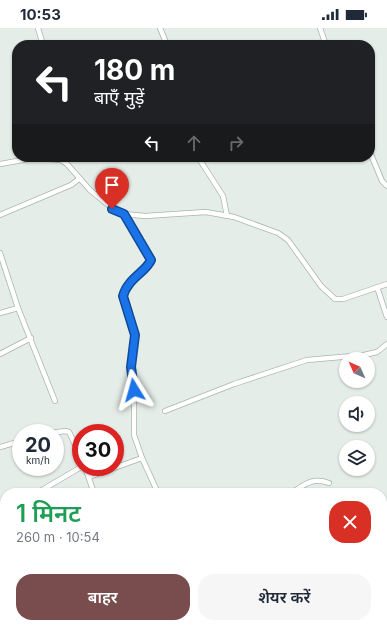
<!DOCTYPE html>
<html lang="hi">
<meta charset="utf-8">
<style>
:root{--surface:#fff;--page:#f6f6f7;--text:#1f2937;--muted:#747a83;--accent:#794c4e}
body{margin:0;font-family:Inter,"Noto Sans Devanagari",sans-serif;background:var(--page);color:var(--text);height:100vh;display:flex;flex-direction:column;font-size:15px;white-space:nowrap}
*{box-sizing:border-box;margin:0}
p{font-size:13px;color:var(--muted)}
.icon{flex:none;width:22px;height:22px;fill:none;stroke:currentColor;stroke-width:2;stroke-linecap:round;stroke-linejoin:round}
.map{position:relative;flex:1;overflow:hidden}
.drawer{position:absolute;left:0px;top:460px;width:387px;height:140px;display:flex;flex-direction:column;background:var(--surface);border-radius:16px 16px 0 0;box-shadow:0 1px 3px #0004}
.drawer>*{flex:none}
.guide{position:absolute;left:12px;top:12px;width:363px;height:122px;border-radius:16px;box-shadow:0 1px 3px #0004;background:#202124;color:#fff;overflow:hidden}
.needle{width:26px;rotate:315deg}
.buttons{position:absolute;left:339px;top:324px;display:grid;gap:8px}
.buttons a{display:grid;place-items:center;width:36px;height:36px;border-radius:50%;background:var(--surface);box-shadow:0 1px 3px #0004;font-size:20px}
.speed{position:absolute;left:12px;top:396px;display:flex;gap:8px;font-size:20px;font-weight:700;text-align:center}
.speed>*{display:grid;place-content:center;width:52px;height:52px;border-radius:50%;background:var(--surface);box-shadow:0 1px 3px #0004;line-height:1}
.speed small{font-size:10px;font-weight:400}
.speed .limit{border:6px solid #d22;background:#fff;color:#111}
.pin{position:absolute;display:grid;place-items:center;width:34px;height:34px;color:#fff;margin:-41px -17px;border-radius:50% 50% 50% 0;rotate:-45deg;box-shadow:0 0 4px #0007}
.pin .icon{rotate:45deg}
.me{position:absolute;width:44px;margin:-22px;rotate:352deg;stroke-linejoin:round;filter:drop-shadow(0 0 3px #0008)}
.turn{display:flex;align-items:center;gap:14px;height:84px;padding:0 16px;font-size:18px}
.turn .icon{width:52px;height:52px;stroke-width:2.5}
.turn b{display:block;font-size:28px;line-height:34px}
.lanes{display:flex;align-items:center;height:38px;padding:0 16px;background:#0003;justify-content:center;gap:20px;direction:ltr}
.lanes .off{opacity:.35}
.round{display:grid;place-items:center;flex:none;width:42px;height:42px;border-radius:16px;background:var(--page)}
.headline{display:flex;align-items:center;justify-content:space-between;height:68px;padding:0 16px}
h1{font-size:24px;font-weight:600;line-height:30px;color:#1e9e55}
.cta{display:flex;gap:8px;margin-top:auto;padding:8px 16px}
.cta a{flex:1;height:46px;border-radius:16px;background:var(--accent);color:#fff;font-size:16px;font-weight:600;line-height:46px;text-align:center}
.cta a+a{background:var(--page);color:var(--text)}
.status{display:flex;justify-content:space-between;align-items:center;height:28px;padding:0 20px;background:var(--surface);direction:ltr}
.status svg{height:11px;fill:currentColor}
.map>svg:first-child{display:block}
</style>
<div class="status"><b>10:53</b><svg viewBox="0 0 49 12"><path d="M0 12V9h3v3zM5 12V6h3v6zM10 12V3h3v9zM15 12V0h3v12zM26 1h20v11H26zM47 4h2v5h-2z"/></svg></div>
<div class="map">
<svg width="387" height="600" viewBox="0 0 387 600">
<rect width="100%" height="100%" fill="#e5ede8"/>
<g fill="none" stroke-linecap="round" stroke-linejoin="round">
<defs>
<g id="minor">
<path d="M38 0 43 17"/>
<path d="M160 0 167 17"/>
<path d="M320 0 326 17"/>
<path d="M370 124 382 153 387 158"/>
<path d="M198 129 223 168 227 188"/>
<path d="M0 136 34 130 61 132 67 136 90 162 113 181 124 186 145 188 206 184 234 189 278 205 288 212 321 258 335 271H343L387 256"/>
<path d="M124 186 151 232C146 244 128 250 123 268L135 307 131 339 134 362V407L142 430 158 465"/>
<path d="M0 187 71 157 79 151"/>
<path d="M0 225 18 280 55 373"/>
<path d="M377 259 387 289"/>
<path d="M0 285 18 280"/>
<path d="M0 326 31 310"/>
<path d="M165 383 234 356 307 332 364 327 377 324 387 316"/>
<path d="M51 405 65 403 69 404 81 429"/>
<path d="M0 419 21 413"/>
<path d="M85 439 94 465"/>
<path d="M89 449 142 430"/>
<path d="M37 465 81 439"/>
<path d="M291 465C306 456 312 449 329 455"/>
<path d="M0 484 5 482"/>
<path d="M0 538 5 537"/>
<path d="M69 595 71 600"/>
<path d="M185 600V595"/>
</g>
<g id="primary">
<path d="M0 576 5 579"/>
<path d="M30 595 38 600"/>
</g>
</defs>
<use href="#minor" stroke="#a8b5ae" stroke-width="6"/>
<use href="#primary" stroke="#c2c9c6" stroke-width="10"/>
<use href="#minor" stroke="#fff" stroke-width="4.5"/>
<use href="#primary" stroke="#6d9e8b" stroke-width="8"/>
</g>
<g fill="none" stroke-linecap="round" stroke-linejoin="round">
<defs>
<path id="route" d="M112 181 124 186 151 232C146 244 128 250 123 268L135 307 131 339 134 362"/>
</defs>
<use href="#route" stroke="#114b97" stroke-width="10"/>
<use href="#route" stroke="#1a73e8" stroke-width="7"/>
</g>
</svg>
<div class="buttons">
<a><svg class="needle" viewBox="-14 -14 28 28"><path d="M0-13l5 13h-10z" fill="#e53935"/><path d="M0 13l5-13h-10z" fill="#747a83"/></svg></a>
<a><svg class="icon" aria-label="sound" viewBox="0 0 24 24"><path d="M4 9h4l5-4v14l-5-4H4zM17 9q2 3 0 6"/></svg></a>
<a><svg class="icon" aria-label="layers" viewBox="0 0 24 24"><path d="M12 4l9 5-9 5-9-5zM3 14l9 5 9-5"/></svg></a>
</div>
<div class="speed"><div>20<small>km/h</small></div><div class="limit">30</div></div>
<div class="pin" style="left:112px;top:181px;background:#d93025"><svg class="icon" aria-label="arrive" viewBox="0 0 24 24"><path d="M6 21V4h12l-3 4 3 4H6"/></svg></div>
<svg class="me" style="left:134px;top:362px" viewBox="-20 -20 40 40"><path d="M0-17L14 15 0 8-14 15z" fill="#1a73e8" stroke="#fff" stroke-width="4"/></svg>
<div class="guide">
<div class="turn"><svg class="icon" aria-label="left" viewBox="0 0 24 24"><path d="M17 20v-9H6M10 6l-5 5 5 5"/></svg><div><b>180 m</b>बाएँ मुड़ें</div></div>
<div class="lanes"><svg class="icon" aria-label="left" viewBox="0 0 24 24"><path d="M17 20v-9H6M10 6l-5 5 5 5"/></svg><svg class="icon off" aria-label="ahead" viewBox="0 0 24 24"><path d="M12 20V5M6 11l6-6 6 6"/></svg><svg class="icon off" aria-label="right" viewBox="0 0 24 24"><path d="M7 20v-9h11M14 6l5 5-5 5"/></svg></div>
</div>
<section class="drawer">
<div class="headline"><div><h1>1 मिनट</h1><p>260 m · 10:54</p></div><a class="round" style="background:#d93025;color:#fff"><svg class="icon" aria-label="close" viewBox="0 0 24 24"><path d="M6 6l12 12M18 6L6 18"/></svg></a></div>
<div class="cta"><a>बाहर</a><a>शेयर करें</a></div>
</section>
</div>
